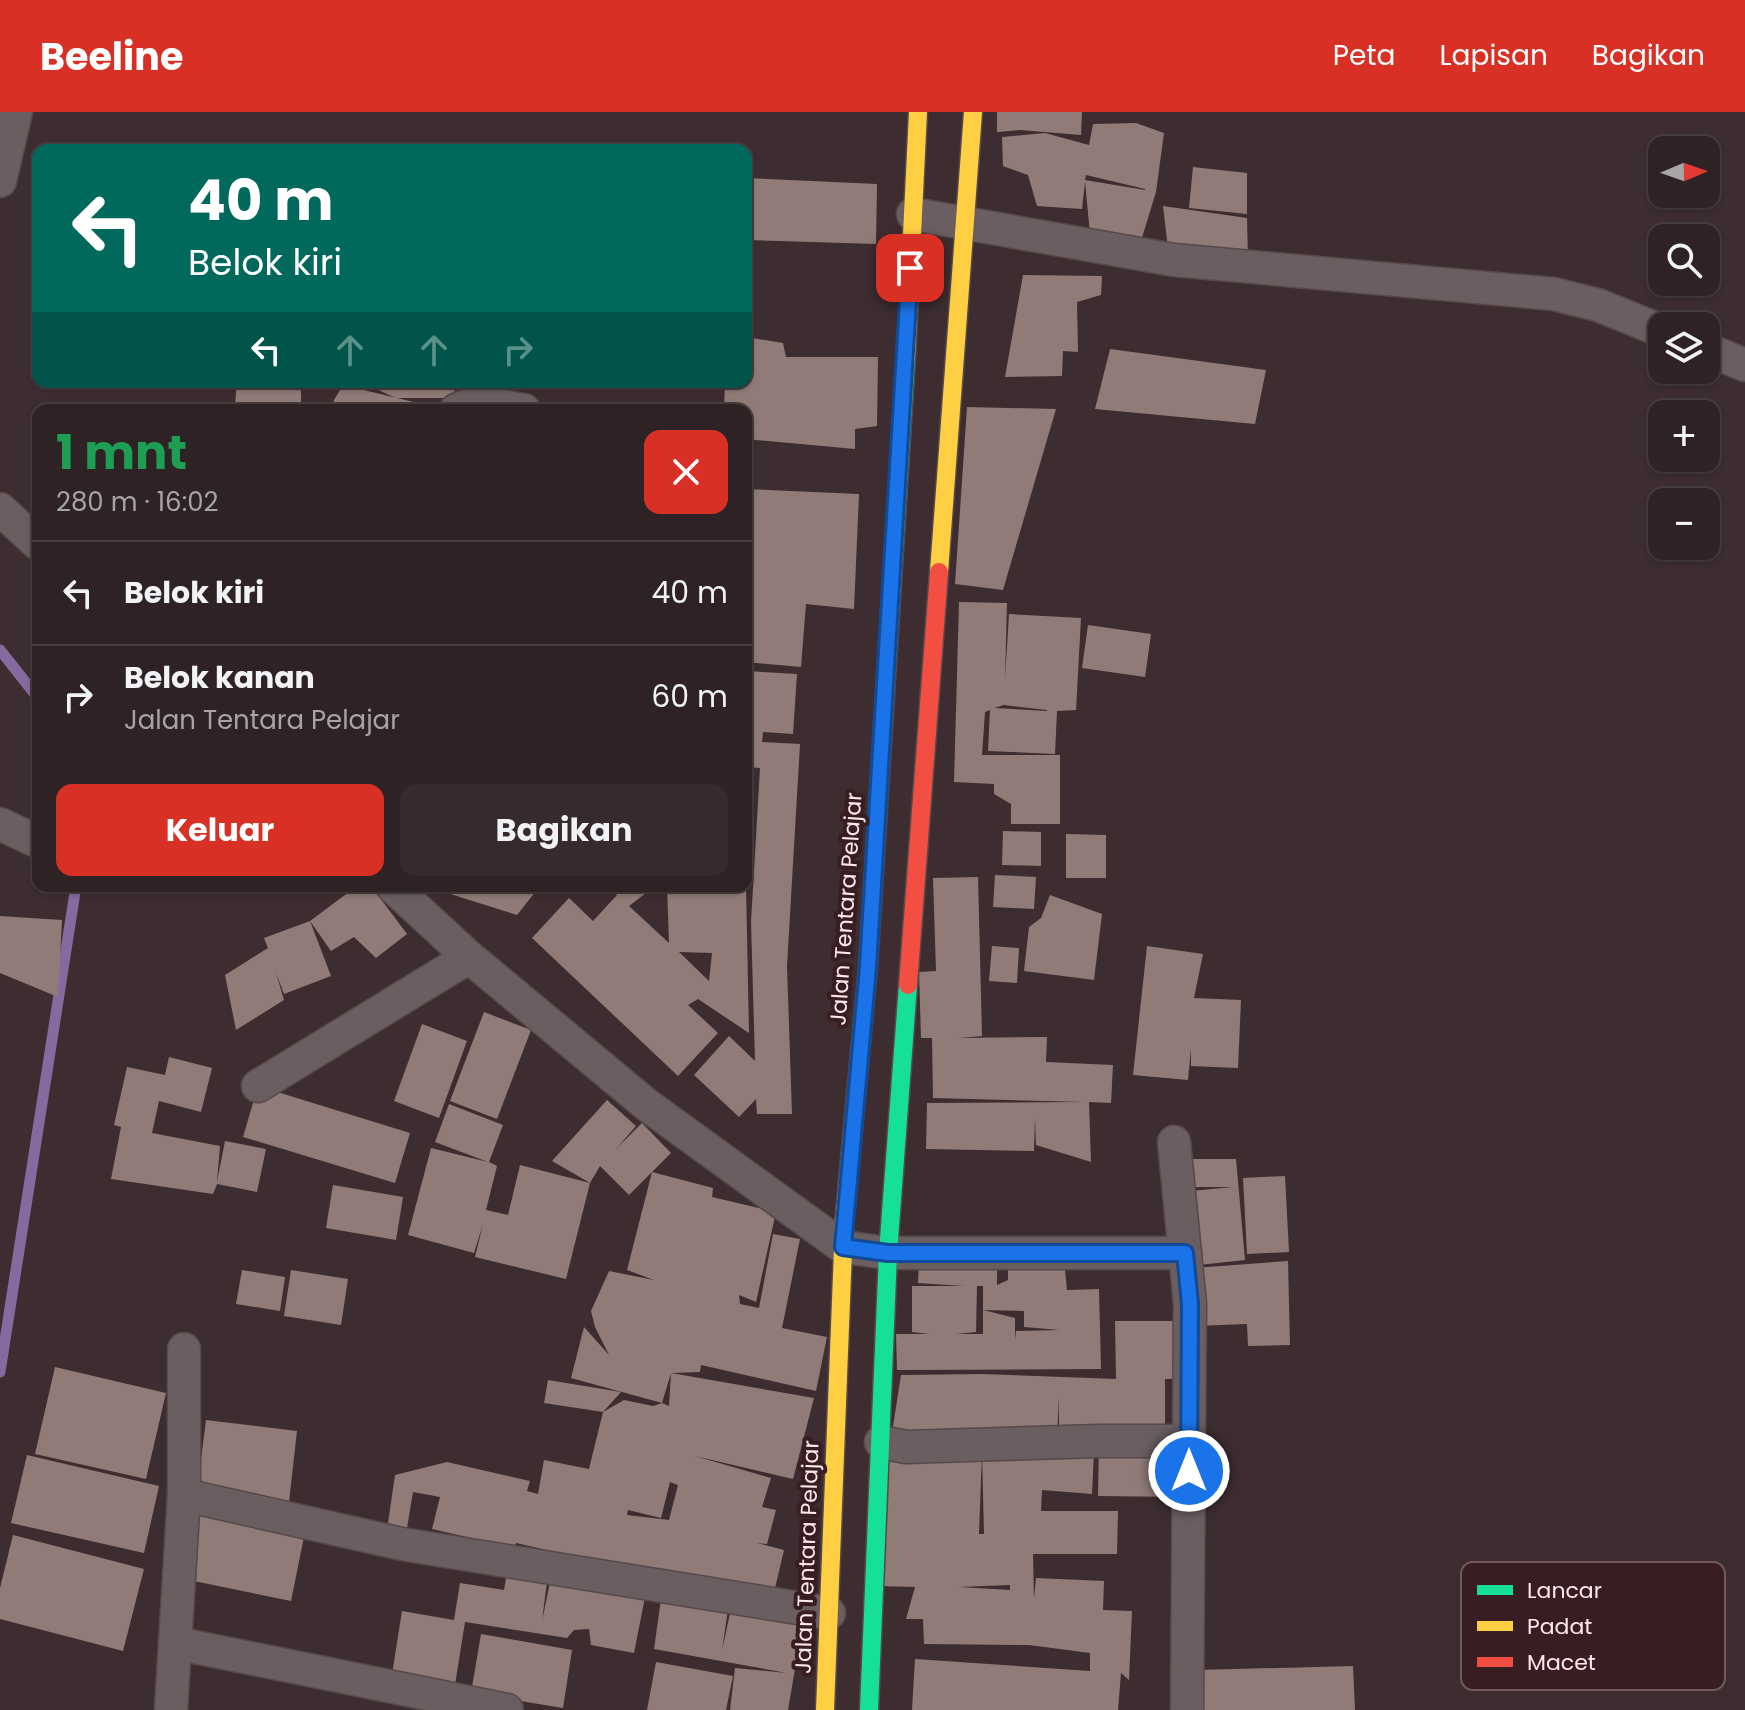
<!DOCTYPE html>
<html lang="id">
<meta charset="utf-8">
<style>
:root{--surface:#2e2224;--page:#362a2c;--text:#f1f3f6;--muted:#a7a4a6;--line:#493f41;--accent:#d93025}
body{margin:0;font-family:Poppins,sans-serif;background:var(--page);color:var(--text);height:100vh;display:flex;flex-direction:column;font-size:30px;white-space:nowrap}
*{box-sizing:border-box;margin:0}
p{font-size:26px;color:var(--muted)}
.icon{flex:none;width:44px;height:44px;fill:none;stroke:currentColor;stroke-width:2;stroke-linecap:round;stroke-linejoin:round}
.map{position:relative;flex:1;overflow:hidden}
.panel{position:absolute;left:32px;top:292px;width:720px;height:488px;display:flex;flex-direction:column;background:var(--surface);border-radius:16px;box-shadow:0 2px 6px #0004,0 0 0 2px var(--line)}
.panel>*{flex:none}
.banner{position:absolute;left:32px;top:32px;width:720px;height:244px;border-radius:16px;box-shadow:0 2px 6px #0004,0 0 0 2px var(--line);background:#00695c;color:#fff;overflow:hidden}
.needle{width:52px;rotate:88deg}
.buttons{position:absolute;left:1648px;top:24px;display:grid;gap:16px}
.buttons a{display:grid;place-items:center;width:72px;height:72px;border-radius:16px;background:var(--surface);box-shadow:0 2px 6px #0004,0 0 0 2px var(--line);font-size:40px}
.pin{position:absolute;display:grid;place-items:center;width:68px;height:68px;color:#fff;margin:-34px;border-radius:16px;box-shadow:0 4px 12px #0006}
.me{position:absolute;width:88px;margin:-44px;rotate:0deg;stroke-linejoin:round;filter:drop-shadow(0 0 6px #0008)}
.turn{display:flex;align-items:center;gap:28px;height:168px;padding:0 24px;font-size:36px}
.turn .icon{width:104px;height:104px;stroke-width:2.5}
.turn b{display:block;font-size:56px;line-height:68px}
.lanes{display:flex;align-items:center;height:76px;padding:0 24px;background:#0003;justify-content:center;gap:40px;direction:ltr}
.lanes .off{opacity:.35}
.round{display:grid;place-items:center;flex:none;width:84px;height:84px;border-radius:16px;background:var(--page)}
.head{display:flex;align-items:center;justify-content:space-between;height:136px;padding:0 24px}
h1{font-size:48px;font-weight:700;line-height:60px;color:#1e9e55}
.button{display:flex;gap:16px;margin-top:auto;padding:16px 24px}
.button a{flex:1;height:92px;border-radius:16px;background:var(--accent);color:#fff;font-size:32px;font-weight:700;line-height:92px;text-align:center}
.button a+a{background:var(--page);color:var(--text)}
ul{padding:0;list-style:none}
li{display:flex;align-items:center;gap:24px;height:104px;padding:0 24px;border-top:2px solid var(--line)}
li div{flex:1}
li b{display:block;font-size:30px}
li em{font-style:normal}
header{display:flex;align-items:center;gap:48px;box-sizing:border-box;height:112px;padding:0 40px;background:var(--accent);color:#fff}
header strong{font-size:38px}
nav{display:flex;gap:44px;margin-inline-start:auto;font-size:28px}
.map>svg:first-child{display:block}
</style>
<header>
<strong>Beeline</strong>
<nav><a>Peta</a><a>Lapisan</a><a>Bagikan</a></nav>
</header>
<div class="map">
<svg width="1745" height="1598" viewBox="0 0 1745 1598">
<rect width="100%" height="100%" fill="#3d2d30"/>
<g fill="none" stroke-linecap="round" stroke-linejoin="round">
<g stroke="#846a9f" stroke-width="11">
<path d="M0 538 38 586"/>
<path d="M0 1260 76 774"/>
</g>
</g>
<g fill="#907b78" fill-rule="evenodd">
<path d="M997 0H1082L1081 23 1020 18 997 20Z"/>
<path d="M1136 11 1164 21 1156 80 1141 129 1090 122 1085 70 1082 97 1037 94 1028 63 1003 54 1002 25 1045 21 1089 33 1093 12ZM1086 63 1145 77V78L1085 68Z"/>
<path d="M1193 55 1247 61V102L1189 96Z"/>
<path d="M746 66 877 72 876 132 746 128Z"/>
<path d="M1163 94 1247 106 1248 150 1169 145Z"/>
<path d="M1023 163 1102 164 1101 183 1077 190 1078 240 1063 239 1062 264 1005 265Z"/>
<path d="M746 225 783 231 786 245H878L877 314 855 317V337L746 327V298H724L725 270H746Z"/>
<path d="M1110 237 1266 258 1255 312 1095 297Z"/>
<path d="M237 270H301V293H235Z"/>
<path d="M367 270H455L454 286H396L367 273Z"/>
<path d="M343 273 393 285 434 295 433 298H332L334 288Z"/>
<path d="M967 295 1056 297 1003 478 955 472Z"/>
<path d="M746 377 859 382 854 497 806 492 801 555 746 550Z"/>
<path d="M959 490 1007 491 1005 567 1009 502 1081 506 1076 598 1057 599 1055 642 988 639 990 598 985 600 982 643H1060V712H1011V692L994 682V672L954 670ZM1004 593 1047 598V599L994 596Z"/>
<path d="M1088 513 1151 522 1145 565 1082 556Z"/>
<path d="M746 559 797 562 793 622 763 620 762 630 800 632 787 854 792 1002H757L756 987 739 1005 694 963 729 924 755 949 751 810 760 656 746 655Z"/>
<path d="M1003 719 1041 720V754L1002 753Z"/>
<path d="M1066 722 1106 723V766H1066Z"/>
<path d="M995 763 1036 765 1034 797 993 795Z"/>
<path d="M978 765 982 924 959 926 1047 925 1046 950 1113 953 1111 991 1089 990 1091 1050 1036 1033 1035 1006 1034 1039 926 1037 927 991 1084 990 933 986 932 926H921L919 860 936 859 933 766Z"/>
<path d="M357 774H371L407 822 376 846 354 825 331 839 310 809Z"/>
<path d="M425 774H540L517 803Z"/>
<path d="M609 774H655L629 794 669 831 667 774H746L749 921 698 887 688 893 718 921 678 964 532 826 569 786 593 809 617 783 605 776ZM679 840 712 841 709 869Z"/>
<path d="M1050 783 1102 802 1094 868 1024 859 1029 815 1041 806Z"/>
<path d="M0 804 62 808 58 885 0 861Z"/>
<path d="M310 809 331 864 284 882 276 861 284 888 236 918 225 863 268 836 264 826Z"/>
<path d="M992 834 1019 836 1017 871 989 869Z"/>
<path d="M1147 834 1203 842 1194 886 1241 888 1238 956 1191 954V936L1188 968 1133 963Z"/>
<path d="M484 900 531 918 497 1007 450 989Z"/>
<path d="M422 912 467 929 439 1006 394 989Z"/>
<path d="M169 945 212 956 201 1000 159 989 152 1021 220 1034 217 1070 225 1029 266 1037 257 1080 217 1072 213 1082 111 1067 121 1015 114 1013 127 955 165 963Z"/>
<path d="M258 974 410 1021 395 1071 243 1025Z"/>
<path d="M607 988 636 1014 616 1037 642 1011 671 1041 652 1060 713 1076 712 1085 776 1100 756 1190 739 1183 740 1192 759 1196 773 1122 800 1127 782 1216 827 1225 816 1279 701 1253 700 1260 671 1261 814 1286 793 1367 695 1344 771 1366 762 1395 776 1398 767 1432 757 1431 784 1438 772 1489 516 1431 514 1436 432 1417 440 1385 413 1380 406 1422 388 1411 395 1363 447 1350 530 1369 527 1379 538 1382 544 1348 589 1357 603 1300 544 1291 548 1268 621 1280 603 1300 624 1288 653 1294 662 1291 571 1266 584 1215 609 1243 595 1215 591 1199 609 1159 654 1168 627 1158 652 1060 629 1083 600 1054 590 1071 566 1167 475 1145 483 1112 474 1141 408 1123 431 1036 488 1050 435 1030 449 992 503 1013 489 1050 497 1054 486 1098 508 1103 520 1053 590 1071 552 1049ZM671 1261 669 1294 662 1291ZM670 1370 678 1373 669 1408 627 1403 628 1398 661 1406Z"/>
<path d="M1189 1047H1236L1245 1148 1199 1153 1191 1079 1233 1075H1189Z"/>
<path d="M1285 1064 1289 1140 1247 1142 1243 1066Z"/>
<path d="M333 1073 403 1085 396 1128 326 1116Z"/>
<path d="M919 1146 997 1148V1173L1008 1168V1146L1064 1147 1067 1178 1099 1177 1101 1257 897 1258 896 1222H929L912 1220V1174H964L918 1171ZM977 1174H983V1198L1024 1199V1215L1060 1218 1016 1219 1015 1228V1206L983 1198V1222H956L976 1220Z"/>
<path d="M1288 1149 1290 1233 1248 1234 1247 1212 1196 1214 1193 1156Z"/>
<path d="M242 1158 285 1165 280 1199 236 1192Z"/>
<path d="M291 1158 348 1167 341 1213 284 1204Z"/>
<path d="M1115 1209H1178V1267H1165V1325L1059 1322V1284L1057 1327 890 1333 901 1263 981 1262 1116 1267Z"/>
<path d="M55 1255 166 1281 146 1367 35 1342Z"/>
<path d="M206 1308 297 1319 289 1390 197 1379Z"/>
<path d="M1099 1329 1185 1331 1183 1385 1098 1384Z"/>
<path d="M882 1337 982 1341 979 1422H984L982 1341 1094 1340 1092 1382 1042 1378 1041 1399H1118L1117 1442H1033L1034 1487 1036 1466 1104 1469 1103 1498 1132 1499 1129 1568 1121 1561 1118 1598H912L915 1547 1090 1559V1541L1029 1533 924 1532 923 1507H906L915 1475 879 1474ZM1010 1473V1478L959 1475Z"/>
<path d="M27 1343 159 1374 144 1441 11 1411Z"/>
<path d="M198 1397 305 1420 291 1489 184 1467Z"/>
<path d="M13 1423 144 1457 123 1539 0 1507V1476Z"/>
<path d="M508 1455 548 1462 542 1509 552 1461 646 1480 634 1541 591 1533 589 1517 574 1518 567 1526 465 1510 455 1573 392 1562 402 1499 454 1508 460 1471 504 1478Z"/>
<path d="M662 1480 729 1490 722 1539 733 1487 804 1504 788 1598H730L735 1556 787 1561 654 1537Z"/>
<path d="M481 1522 572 1538 563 1596 471 1581Z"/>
<path d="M656 1550 733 1564 726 1598H647Z"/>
<path d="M1353 1554 1355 1598H1199L1198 1558Z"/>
</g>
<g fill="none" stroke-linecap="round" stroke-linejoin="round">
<defs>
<g id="street">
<path d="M0 69 16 0"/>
<path d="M913 102 1174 148 1554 182 1598 193 1662 219"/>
<path d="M1706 237 1745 253"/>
<path d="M456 298C478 287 500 294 524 298"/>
<path d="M0 397 38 432"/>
<path d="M0 712 34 728"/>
<path d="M392 774 469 845 647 993 843 1135 888 1141H1185"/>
<path d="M258 974 469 845"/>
<path d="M1174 1030 1190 1192 1187 1598"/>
<path d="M881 1330 906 1335 1099 1329H1189"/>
<path d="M184 1383 402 1432 829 1501"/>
<path d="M175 1531 507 1598"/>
<path d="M171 1598 184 1383V1237"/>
</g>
<g id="fast">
<path d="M848 1070 868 855 906 245"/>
<path d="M869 1598 888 1141 908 873"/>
</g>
<g id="slow">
<path d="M906 245 918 0"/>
<path d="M939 460 973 0"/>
<path d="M825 1598 844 1112 848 1070"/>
</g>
<path id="jam" d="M908 873 939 460"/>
</defs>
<use href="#street" stroke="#57494b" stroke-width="35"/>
<use href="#fast" stroke="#57494b" stroke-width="21"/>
<use href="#slow" stroke="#57494b" stroke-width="21"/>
<use href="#jam" stroke="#57494b" stroke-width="21"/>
<use href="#street" stroke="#6a5e60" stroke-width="32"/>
<use href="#fast" stroke="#16e098" stroke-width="18"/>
<use href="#slow" stroke="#ffcf43" stroke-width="18"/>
<use href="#jam" stroke="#f24e42" stroke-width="18"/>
</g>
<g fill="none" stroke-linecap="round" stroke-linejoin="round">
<defs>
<path id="route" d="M910 156 868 855 843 1135 888 1141H1185L1190 1192 1189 1359"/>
</defs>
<use href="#route" stroke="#114b97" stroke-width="20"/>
<use href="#route" stroke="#1a73e8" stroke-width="14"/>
</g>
<g text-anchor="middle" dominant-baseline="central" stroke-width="8" stroke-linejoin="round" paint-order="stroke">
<g font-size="22" fill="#fdeaec" stroke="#381d22">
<text transform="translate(846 797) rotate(-86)">Jalan Tentara Pelajar</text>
<text transform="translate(807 1445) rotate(-88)">Jalan Tentara Pelajar</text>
</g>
</g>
<rect x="1461" y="1450" width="264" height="128" rx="12" fill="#381d22" stroke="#735a5f" stroke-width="2"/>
<rect x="1477" y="1473" width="36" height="10" fill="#16e098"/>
<rect x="1477" y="1509" width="36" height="10" fill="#ffcf43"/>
<rect x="1477" y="1545" width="36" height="10" fill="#f24e42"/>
<g font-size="22" fill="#fdeaec">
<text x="1527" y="1486">Lancar</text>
<text x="1527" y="1522">Padat</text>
<text x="1527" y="1558">Macet</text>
</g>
</svg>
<div class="buttons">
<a><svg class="needle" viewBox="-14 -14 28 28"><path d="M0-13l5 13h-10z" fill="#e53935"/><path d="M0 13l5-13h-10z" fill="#a7a4a6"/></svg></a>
<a><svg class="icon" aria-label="search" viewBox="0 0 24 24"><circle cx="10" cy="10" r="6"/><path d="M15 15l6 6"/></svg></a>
<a><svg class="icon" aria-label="layers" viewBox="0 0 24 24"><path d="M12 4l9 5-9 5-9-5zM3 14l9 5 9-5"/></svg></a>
<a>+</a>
<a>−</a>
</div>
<div class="pin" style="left:910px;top:156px;background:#d93025"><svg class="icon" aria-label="arrive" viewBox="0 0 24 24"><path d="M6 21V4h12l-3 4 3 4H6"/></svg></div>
<svg class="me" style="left:1189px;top:1359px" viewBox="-20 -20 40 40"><circle r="17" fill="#1a73e8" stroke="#fff" stroke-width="3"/><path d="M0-11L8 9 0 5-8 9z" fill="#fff"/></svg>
<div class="banner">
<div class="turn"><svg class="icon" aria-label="left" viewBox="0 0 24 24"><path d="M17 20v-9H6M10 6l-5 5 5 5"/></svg><div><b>40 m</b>Belok kiri</div></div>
<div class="lanes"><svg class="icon" aria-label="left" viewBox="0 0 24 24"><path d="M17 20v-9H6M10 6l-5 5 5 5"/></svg><svg class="icon off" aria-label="ahead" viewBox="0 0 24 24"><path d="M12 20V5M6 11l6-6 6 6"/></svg><svg class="icon off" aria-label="ahead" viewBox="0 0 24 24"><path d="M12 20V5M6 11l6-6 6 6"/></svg><svg class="icon off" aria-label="right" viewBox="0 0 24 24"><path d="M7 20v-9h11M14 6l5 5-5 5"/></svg></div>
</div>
<section class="panel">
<div class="head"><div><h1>1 mnt</h1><p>280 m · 16:02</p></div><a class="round" style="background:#d93025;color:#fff"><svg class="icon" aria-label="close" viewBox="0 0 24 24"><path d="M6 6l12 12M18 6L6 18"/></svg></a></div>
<ul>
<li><svg class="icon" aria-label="left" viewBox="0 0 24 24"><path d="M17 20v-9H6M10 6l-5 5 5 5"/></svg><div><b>Belok kiri</b></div><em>40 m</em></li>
<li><svg class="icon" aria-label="right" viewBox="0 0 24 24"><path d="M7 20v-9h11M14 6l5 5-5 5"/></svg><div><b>Belok kanan</b><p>Jalan Tentara Pelajar</p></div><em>60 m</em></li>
</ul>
<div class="button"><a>Keluar</a><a>Bagikan</a></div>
</section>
</div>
